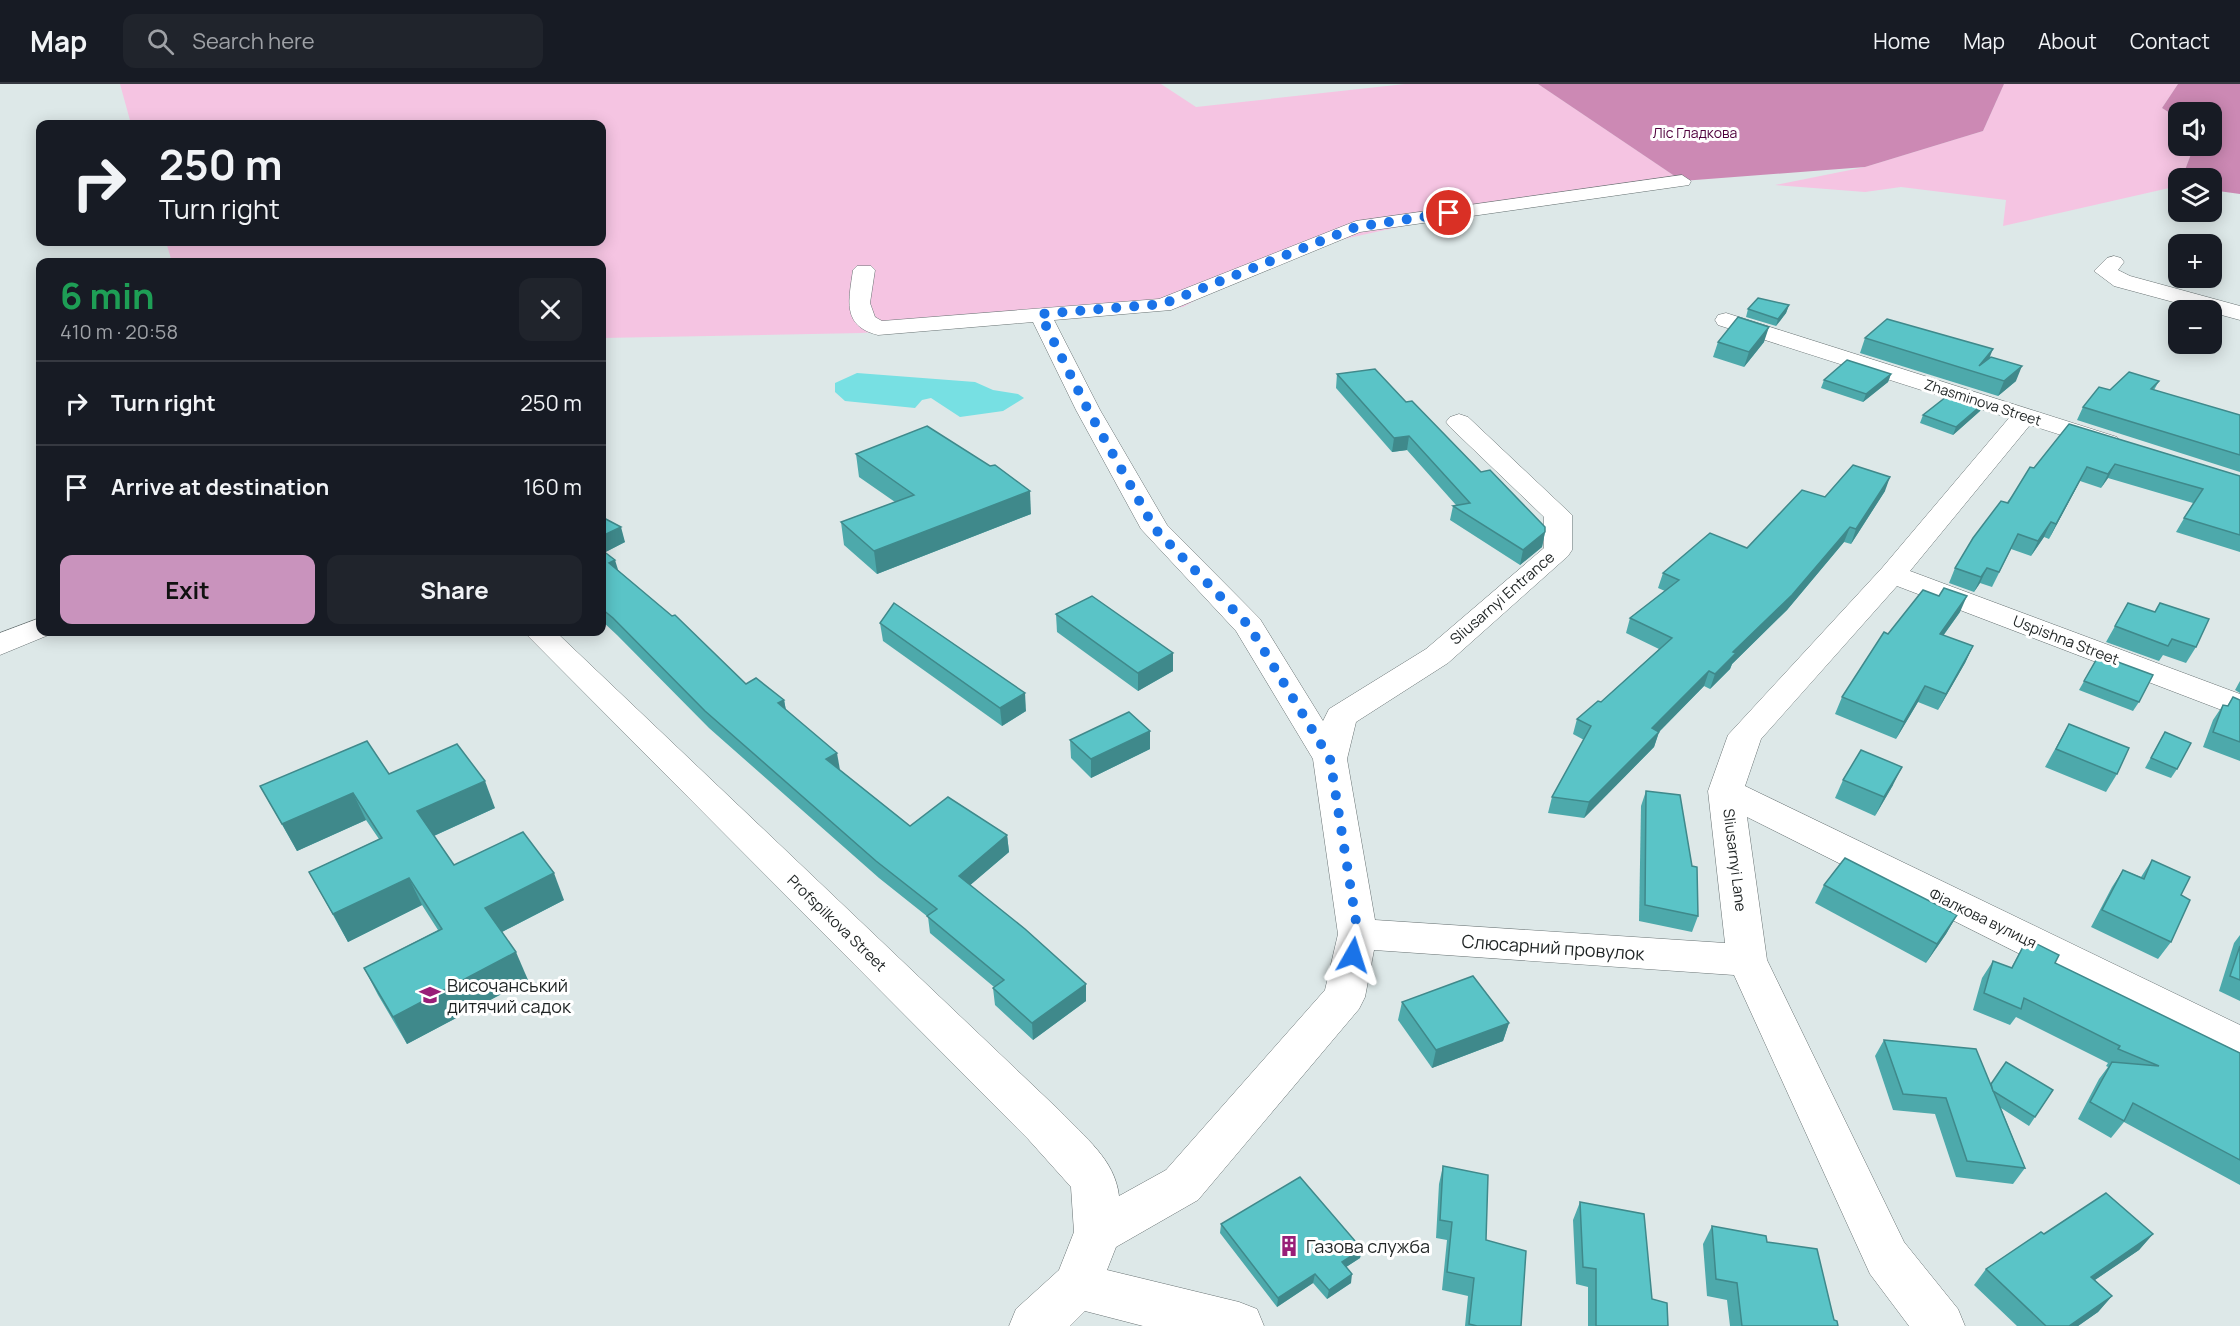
<!DOCTYPE html>
<meta charset="utf-8">
<style>
:root{--surface:#171b24;--page:#20242c;--text:#f1f3f6;--muted:#9ea1a6;--line:#363941;--accent:#c993bd}
body{margin:0;font-family:Manrope,sans-serif;background:var(--page);color:var(--text);height:100vh;display:flex;flex-direction:column;font-size:22px;white-space:nowrap}
*{box-sizing:border-box;margin:0}
p{font-size:20px;color:var(--muted)}
.icon{flex:none;width:33px;height:33px;fill:none;stroke:currentColor;stroke-width:2;stroke-linecap:round;stroke-linejoin:round}
.map{position:relative;flex:1;overflow:hidden}
.panel{position:absolute;left:36px;top:174px;width:570px;height:378px;display:flex;flex-direction:column;background:var(--surface);border-radius:12px;box-shadow:0 3px 15px #0003}
.panel>*{flex:none}
.hud{position:absolute;left:36px;top:36px;width:570px;height:126px;border-radius:12px;box-shadow:0 3px 15px #0003;background:#171b24;color:var(--text);overflow:hidden}
.fabs{position:absolute;left:2168px;top:18px;display:grid;gap:12px}
.fabs a{display:grid;place-items:center;width:54px;height:54px;border-radius:12px;background:var(--surface);box-shadow:0 3px 15px #0003;font-size:30px}
.pin{position:absolute;display:grid;place-items:center;width:51px;height:51px;color:#fff;margin:-26px;border:3px solid #fff;border-radius:50%;box-shadow:0 2px 6px #0007}
.me{position:absolute;width:66px;margin:-33px;rotate:6deg;stroke-linejoin:round;filter:drop-shadow(0 0 4px #0008)}
.turn{display:flex;align-items:center;gap:21px;height:126px;padding:0 24px;font-size:27px}
.turn .icon{width:78px;height:78px;stroke-width:2.5}
.turn b{display:block;font-size:42px;line-height:51px}
.round{display:grid;place-items:center;flex:none;width:63px;height:63px;border-radius:12px;background:var(--page)}
.head{display:flex;align-items:center;justify-content:space-between;height:102px;padding:0 24px}
h1{font-size:36px;font-weight:700;line-height:45px;color:#1e9e55}
.button{display:flex;gap:12px;margin-top:auto;padding:12px 24px}
.button a{flex:1;height:69px;border-radius:12px;background:var(--accent);color:#111;font-size:24px;font-weight:700;line-height:69px;text-align:center}
.button a+a{background:var(--page);color:var(--text)}
ul{padding:0;list-style:none}
li{display:flex;align-items:center;gap:18px;height:84px;padding:0 24px;border-top:2px solid var(--line)}
li div{flex:1}
li b{display:block;font-size:22px}
li em{font-style:normal}
header{display:flex;align-items:center;gap:36px;box-sizing:border-box;height:84px;padding:0 30px;background:var(--surface);border-bottom:2px solid var(--line)}
header strong{font-size:28px}
nav{display:flex;gap:33px;margin-inline-start:auto;font-size:21px}
.search{width:420px;height:54px;background:var(--page);display:flex;align-items:center;gap:15px;box-sizing:border-box;padding:0 21px;border-radius:12px;color:var(--muted);font-size:22px}
.map>svg:first-child{display:block}
</style>
<header>
<strong>Map</strong>
<div class="search"><svg class="icon" aria-label="search" viewBox="0 0 24 24"><circle cx="10" cy="10" r="6"/><path d="M15 15l6 6"/></svg>Search here</div>
<nav><a>Home</a><a>Map</a><a>About</a><a>Contact</a></nav>
</header>
<div class="map">
<svg width="2240" height="1242" viewBox="0 0 2240 1242">
<rect width="100%" height="100%" fill="#dde8e8"/>
<g fill="#f5c4e2">
<path d="M120 0H1161L1196 23 1405 0H1538L1682 97 1457 130 1281 169 1183 223 862 249 602 254V178H172L166 158H602V40H131Z"/>
<path d="M2004 0H2178L2162 24 2178 34V62H2194L2182 94H2178V102L2003 142 2006 116 1901 103 1865 108 1775 101 1865 83 1983 47Z"/>
</g>
<g fill="#cc89b4">
<path d="M1538 0H2004L1983 47 1865 83 1682 97Z"/>
<path d="M2178 0H2240V110L2211 106V94H2182L2194 62H2211V28H2178V34L2162 24Z"/>
</g>
<path fill="#77e0e3" d="M857 289 975 298 993 306 1018 310 1024 314 1003 327 960 333 931 314 922 316 915 324 845 317 835 308V299Z"/>
<g fill="none" stroke-linecap="round" stroke-linejoin="round">
<defs>
<g id="minor">
<path d="M1682 91 1691 97 1689 101 1360 148 1171 226 1054 236 1100 326 1167 441 1260 535 1323 637 1329 625 1426 565 1544 464V433L1450 343 1446 338 1450 333 1459 330 1468 333 1572 431V466L1568 472 1448 579 1356 638 1347 675 1375 836 1725 859 1708 707 1728 651 1882 484 2009 334 1718 241 1715 236 1718 231 1726 229 2117 353 2121 358 2117 363 2108 366 2030 341 1910 487 2240 610V633L1897 502 1761 655 1745 702 2240 941V978L2225 973 1747 733 1767 876 1904 1158 1958 1225 1965 1242H1909L1870 1190 1734 891 1374 866 1365 913 1359 925 1198 1116 1116 1163 1107 1186 1239 1218 1257 1225 1264 1242H1143L1085 1227 1070 1242H1009L1016 1225 1059 1186 1074 1148 1071 1103 1028 1055 524 548H556L1060 1027C1084 1053 1115 1075 1119 1112L1166 1086 1325 906 1338 850 1313 675 1236 547 1141 445 1076 326 1033 238 878 251C841 242 849 215 853 186L857 182H871L875 186 870 219 875 233 882 237 1159 215 1356 137Z"/>
<path d="M2114 172 2121 174 2124 178 2118 186 2130 192 2240 222V236L2114 202 2094 187 2107 174Z"/>
<path d="M40 534V548H52L51 550 0 571V549Z"/>
</g>
</defs>
<use href="#minor" stroke="#697374" stroke-width="1"/>
<use href="#minor" fill="#fff" fill-rule="evenodd"/>
</g>
<g fill="#4da9ab">
<path d="M1789 221 1786 229 1776 242 1746 233 1748 225Z"/>
<path d="M1865 254 1990 273 2016 297 1998 312 1860 269Z"/>
<path d="M1718 258H1764L1744 283 1713 273Z"/>
<path d="M1337 290 1406 318 1545 448 1542 463 1520 481 1450 436 1453 422 1456 421 1407 366 1392 368 1336 304Z"/>
<path d="M1891 290 1888 298 1863 318 1821 304 1824 296Z"/>
<path d="M2159 297 2154 306 2240 331V388L2077 336 2083 323 2110 306Z"/>
<path d="M1984 319 1980 327 1953 351 1920 339 1923 331Z"/>
<path d="M2069 340 2240 392V468L2176 448 2193 419 2108 394 2101 404 2080 397 2049 455 2044 453 2031 472 2011 465 1992 503 1980 499 1974 508 1949 499 1955 484Z"/>
<path d="M856 370 1031 430 877 490 844 461 841 438 895 418 859 393Z"/>
<path d="M1885 407 1851 460 1844 458 1787 526 1732 580 1730 585 1710 605 1704 602 1659 648 1654 663 1584 734 1548 729 1552 713 1584 656 1573 650 1577 635 1601 618 1659 565 1626 549 1630 534 1665 507 1658 504 1663 489 1747 464 1825 413Z"/>
<path d="M602 433 625 458 605 468 618 486 746 600 784 616 786 626 840 686 910 742 1007 751 1009 768 970 801 1086 900V917L1033 956 995 921 993 904 994 903 930 849 928 833 879 794 709 644 617 551 602 537Z"/>
<path d="M2128 519 2196 563 2186 579 2163 571 2159 577 2106 558Z"/>
<path d="M1960 528 1943 552 1973 562 1965 579 1938 626 1918 618 1896 655 1835 630 1842 613 1888 550Z"/>
<path d="M1056 530 1173 587 1138 607 1057 548Z"/>
<path d="M880 539 1026 627 1002 642 883 557Z"/>
<path d="M2099 571 2139 618 2133 627 2079 606Z"/>
<path d="M2240 597V609L2235 606Z"/>
<path d="M2233 613 2240 616V677L2203 663 2213 636 2223 621 2227 622Z"/>
<path d="M2069 640 2117 690 2106 708 2045 683Z"/>
<path d="M1150 647V665L1091 694 1071 674 1070 656Z"/>
<path d="M2165 648 2177 685 2171 694 2145 684Z"/>
<path d="M389 690 495 724 434 752 454 781 564 816 502 848 528 896 407 960 378 911 364 884 438 846 422 821 348 858 309 788 379 755 366 736 297 767 260 702Z"/>
<path d="M1843 696 1893 701 1875 732 1835 714Z"/>
<path d="M1646 707 1698 832 1692 848 1639 837 1641 722Z"/>
<path d="M2152 776 2181 811 2171 858 2158 875 2091 843 2112 803 2123 786 2141 793Z"/>
<path d="M1824 801 1957 831 1946 850 1926 879 1815 819Z"/>
<path d="M2240 851V917L2219 907 2234 859Z"/>
<path d="M2027 855 2055 879 2240 969V1101L2124 1038 2111 1054 2078 1035 2099 995 2108 983 2106 982 2108 979 2016 933 2010 941 1973 926 1982 894 1993 877 2011 884Z"/>
<path d="M1402 918 1509 939 1503 957 1432 984 1398 936Z"/>
<path d="M1884 956 1991 1000 2053 1006 2029 1042 2001 1024 2025 1084 2013 1100 1956 1093 1935 1030 1893 1026 1875 972Z"/>
<path d="M1443 1082 1486 1156 1521 1242H1465L1468 1212 1442 1206 1447 1156 1436 1154 1439 1100Z"/>
<path d="M1580 1118 1652 1215 1668 1242H1588V1203L1576 1200 1573 1136Z"/>
<path d="M1221 1140 1362 1165 1360 1174 1346 1183 1351 1199 1327 1215 1313 1199 1277 1223 1220 1149Z"/>
<path d="M1712 1142 1767 1158 1838 1242H1730L1727 1216 1707 1212 1703 1160Z"/>
<path d="M2044 1150H2153L2139 1166 2095 1196 2112 1212 2098 1228 2078 1242H2017L1974 1201 1986 1185Z"/>
</g>
<g fill="#3f898b">
<path d="M1789 221 1786 229 1776 242 1778 235Z"/>
<path d="M1769 243 1764 258 1744 283 1749 268Z"/>
<path d="M1993 265 1987 280 1979 282Z"/>
<path d="M2022 282 2016 297 1998 312 2004 297Z"/>
<path d="M1891 290 1888 298 1863 318 1866 310Z"/>
<path d="M1984 319 1980 327 1953 351 1956 343Z"/>
<path d="M1409 352 1407 366 1392 368 1394 354Z"/>
<path d="M2115 380 2108 394 2101 404 2108 390Z"/>
<path d="M2087 383 2080 397 2049 455 2056 440Z"/>
<path d="M1890 393 1885 407 1851 460 1856 445Z"/>
<path d="M1030 407 1031 430 877 490 874 467Z"/>
<path d="M2051 438 2044 453 2031 472 2038 457Z"/>
<path d="M621 443 625 458 602 470V452Z"/>
<path d="M1850 443 1844 458 1787 526 1732 580 1730 585 1710 605 1715 590 1733 568Z"/>
<path d="M1545 448 1542 463 1520 481 1523 466Z"/>
<path d="M615 476 620 492 609 479Z"/>
<path d="M1987 484 1980 499 1974 508 1981 493Z"/>
<path d="M1967 512 1960 528 1932 567 1940 550Z"/>
<path d="M1973 562 1965 579 1938 626 1946 610Z"/>
<path d="M1173 569V587L1138 607V589Z"/>
<path d="M1709 587 1704 602 1647 660 1652 644Z"/>
<path d="M1925 602 1918 618 1896 655 1904 638Z"/>
<path d="M1025 609 1026 627 1002 642 1000 624Z"/>
<path d="M784 616 787 633 778 619Z"/>
<path d="M1150 647V665L1091 694V675Z"/>
<path d="M1659 648 1654 663 1584 734 1589 718Z"/>
<path d="M837 669 840 686 826 675Z"/>
<path d="M1902 683 1893 701 1875 732 1884 713Z"/>
<path d="M485 697 495 724 429 754 417 727Z"/>
<path d="M353 709 366 736 297 767 282 740Z"/>
<path d="M1007 751 1009 768 961 809 959 792Z"/>
<path d="M554 789 564 816 496 851 485 824Z"/>
<path d="M409 794 422 821 348 858 333 830Z"/>
<path d="M1957 831 1946 850 1926 879 1937 860Z"/>
<path d="M516 868 528 896 407 960 393 933Z"/>
<path d="M1086 900V917L1033 956 1032 939Z"/>
<path d="M1509 939 1503 957 1432 984 1436 966Z"/>
<path d="M2153 1150 2139 1166 2077 1208 2091 1193Z"/>
<path d="M1362 1165 1360 1174 1340 1187 1342 1178Z"/>
<path d="M1315 1190 1313 1199 1277 1223 1278 1214Z"/>
<path d="M1352 1190 1351 1199 1327 1215 1329 1206Z"/>
<path d="M2112 1212 2098 1228 2078 1242H2069Z"/>
</g>
<g fill="#5ac4c7" stroke="#3f898b" stroke-width="1.5">
<path d="M1758 214 1789 221 1778 235 1748 225Z"/>
<path d="M1738 233 1769 243 1749 268 1718 258Z"/>
<path d="M1887 235 1993 265 1979 282 1991 273 2022 282 2004 297 1865 254Z"/>
<path d="M1847 276 1891 290 1866 310 1824 296Z"/>
<path d="M1375 285 1406 318 1412 317 1481 388 1490 386 1545 443V448L1523 466 1453 422 1470 419 1409 352 1394 354 1337 290Z"/>
<path d="M2129 288 2159 297 2151 305 2240 331V371L2083 323 2099 303 2110 306Z"/>
<path d="M1951 309 1984 319 1956 343 1923 331Z"/>
<path d="M2069 340 2240 392V451L2184 434 2203 405 2115 380 2108 390 2087 383 2056 440 2051 438 2038 457 2018 450 1999 488 1987 484 1981 493 1955 484 1973 454 2001 417 2008 419 2030 383 2034 384Z"/>
<path d="M927 342 990 382 995 381 1030 407 874 467 841 438 914 411 856 370Z"/>
<path d="M1853 381 1890 393 1856 445 1850 443 1792 511 1733 568 1736 569 1715 590 1709 587 1652 644 1659 648 1589 718 1552 713 1591 642 1577 635 1598 617 1601 618 1672 554 1630 534 1679 496 1663 489 1710 449 1747 464 1802 406 1825 413Z"/>
<path d="M602 433 621 443 602 452Z"/>
<path d="M602 466 615 476 609 479 672 532 675 531 746 600 756 594 784 616 778 619 837 669 826 675 910 742 948 713 1007 751 959 792 1025 845 1086 900 1032 939 993 904 1004 896 927 832 937 825 876 777 705 627 613 534 602 525Z"/>
<path d="M1944 504 1967 512 1940 550 1973 562 1946 610 1925 602 1904 638 1842 613 1884 548 1888 550 1923 506 1939 512Z"/>
<path d="M1092 512 1173 569 1138 589 1056 530Z"/>
<path d="M894 519 1025 609 1000 624 880 539Z"/>
<path d="M2128 519 2155 528 2160 519 2209 535 2196 563 2172 555 2168 562 2115 542Z"/>
<path d="M2099 571 2153 591 2139 618 2084 597Z"/>
<path d="M2233 613 2240 616V658L2213 648 2223 621 2228 622Z"/>
<path d="M1129 628 1150 647 1091 675 1070 656Z"/>
<path d="M2069 640 2129 664 2117 690 2056 665Z"/>
<path d="M2165 648 2191 659 2177 685 2151 674Z"/>
<path d="M367 657 389 690 457 660 485 697 417 727 454 781 523 748 554 789 485 824 516 868 393 933 364 884 442 845 409 794 333 830 309 788 382 754 353 709 282 740 260 702Z"/>
<path d="M1861 666 1902 683 1884 713 1843 696Z"/>
<path d="M1646 707 1680 711 1692 782 1697 783 1698 832 1645 821Z"/>
<path d="M1845 774 1957 831 1937 860 1824 801Z"/>
<path d="M2152 776 2190 793 2181 811 2190 816 2171 858 2102 826 2123 786 2144 795Z"/>
<path d="M2027 855 2059 871 2055 879 2240 969V1076L2133 1019 2124 1037 2090 1018 2112 978 2159 982 2118 965 2120 962 2024 914 2021 925 1984 909 1993 877 2012 884Z"/>
<path d="M2240 862V896L2230 892Z"/>
<path d="M1473 892 1509 939 1436 966 1402 918Z"/>
<path d="M1884 956 1976 965 2025 1084 1967 1077 1946 1014 1903 1010Z"/>
<path d="M2006 978 2053 1006 2035 1033 1993 1007 1991 1000Z"/>
<path d="M1443 1082 1488 1091 1486 1156 1526 1167 1521 1242H1477L1469 1240 1474 1194 1447 1188 1452 1138 1440 1136Z"/>
<path d="M1300 1093 1362 1165 1342 1178 1352 1190 1329 1206 1315 1190 1278 1214 1221 1140Z"/>
<path d="M2106 1109 2153 1150 2091 1193 2112 1212 2069 1242H2046L1986 1185 2041 1148 2044 1150Z"/>
<path d="M1580 1118 1644 1130 1652 1215 1667 1219 1668 1242H1596V1185L1583 1183Z"/>
<path d="M1712 1142 1766 1152 1767 1158 1817 1165 1834 1236 1837 1237 1838 1242H1742L1737 1199 1716 1195Z"/>
</g>
<g fill="none" stroke-linecap="round" stroke-linejoin="round">
<path stroke="#1a73e8" stroke-width="10" stroke-dasharray="0 18" d="M1353 871 1358 850 1330 675 1249 542 1155 445 1088 326 1040 230 1163 220 1356 143 1449 129"/>
</g>
<defs>
<symbol id="school-bare" viewBox="-9 -9 18 18"><path d="M0-5L7-2L0 1L-7-2ZM-4 1L0 2.5L4 1V4Q0 6-4 4Z" fill="#981e78" stroke="#fff" stroke-width="2.5" paint-order="stroke"/></symbol>
<symbol id="building-bare" viewBox="-9 -9 18 18"><path d="M-4-6H4V6H1V3H-1V6H-4ZM-2.5-4.3h1.7v1.8h-1.7ZM.8-4.3h1.7v1.8H.8ZM-2.5-1h1.7V.8h-1.7ZM.8-1h1.7V.8H.8Z" fill="#981e78" stroke="#fff" stroke-width="2.5" paint-order="stroke"/></symbol>
</defs>
<g fill-rule="evenodd">
<use href="#school-bare" x="415" y="896" width="30" height="30"/>
<use href="#building-bare" x="1274" y="1147" width="30" height="30"/>
</g>
<g text-anchor="middle" dominant-baseline="central" stroke-width="6" stroke-linejoin="round" paint-order="stroke">
<g font-size="14" fill="#4f003c" stroke="#fff">
<text x="1695" y="48">Ліс Гладкова</text>
</g>
<g font-size="14" fill="#1f2424" stroke="#fff">
<text transform="translate(1983 318) rotate(18)">Zhasminova Street</text>
</g>
<g font-size="15" fill="#1f2424" stroke="#fff">
<text transform="translate(1502 514) rotate(-41)">Sliusarnyi Entrance</text>
<text transform="translate(2066 556) rotate(21)">Uspishna Street</text>
<text transform="translate(1735 776) rotate(83)">Sliusarnyi Lane</text>
<text transform="translate(1983 834) rotate(26)">Фіалкова вулиця</text>
<text transform="translate(837 839) rotate(44)">Profspilkova Street</text>
</g>
<g font-size="18" fill="#1f2424" stroke="#fff">
<text transform="translate(1553 863) rotate(4)">Слюсарний провулок</text>
</g>
<g font-size="18" fill="#1f2424" stroke="#fff" text-anchor="start">
<text x="447" y="901">Височанський<tspan x="447" dy="21">дитячий садок</tspan></text>
<text x="1306" y="1162">Газова служба</text>
</g>
</g>
</svg>
<div class="fabs">
<a><svg class="icon" aria-label="sound" viewBox="0 0 24 24"><path d="M4 9h4l5-4v14l-5-4H4zM17 9q2 3 0 6"/></svg></a>
<a><svg class="icon" aria-label="layers" viewBox="0 0 24 24"><path d="M12 4l9 5-9 5-9-5zM3 14l9 5 9-5"/></svg></a>
<a>+</a>
<a>−</a>
</div>
<div class="pin" style="left:1449px;top:129px;background:#d93025"><svg class="icon" aria-label="arrive" viewBox="0 0 24 24"><path d="M6 21V4h12l-3 4 3 4H6"/></svg></div>
<svg class="me" style="left:1353px;top:871px" viewBox="-20 -20 40 40"><path d="M0-17L14 15 0 8-14 15z" fill="#1a73e8" stroke="#fff" stroke-width="4"/></svg>
<div class="hud">
<div class="turn"><svg class="icon" aria-label="right" viewBox="0 0 24 24"><path d="M7 20v-9h11M14 6l5 5-5 5"/></svg><div><b>250 m</b>Turn right</div></div>
</div>
<section class="panel">
<div class="head"><div><h1>6 min</h1><p>410 m · 20:58</p></div><a class="round"><svg class="icon" aria-label="close" viewBox="0 0 24 24"><path d="M6 6l12 12M18 6L6 18"/></svg></a></div>
<ul>
<li><svg class="icon" aria-label="right" viewBox="0 0 24 24"><path d="M7 20v-9h11M14 6l5 5-5 5"/></svg><div><b>Turn right</b></div><em>250 m</em></li>
<li><svg class="icon" aria-label="arrive" viewBox="0 0 24 24"><path d="M6 21V4h12l-3 4 3 4H6"/></svg><div><b>Arrive at destination</b></div><em>160 m</em></li>
</ul>
<div class="button"><a>Exit</a><a>Share</a></div>
</section>
</div>
